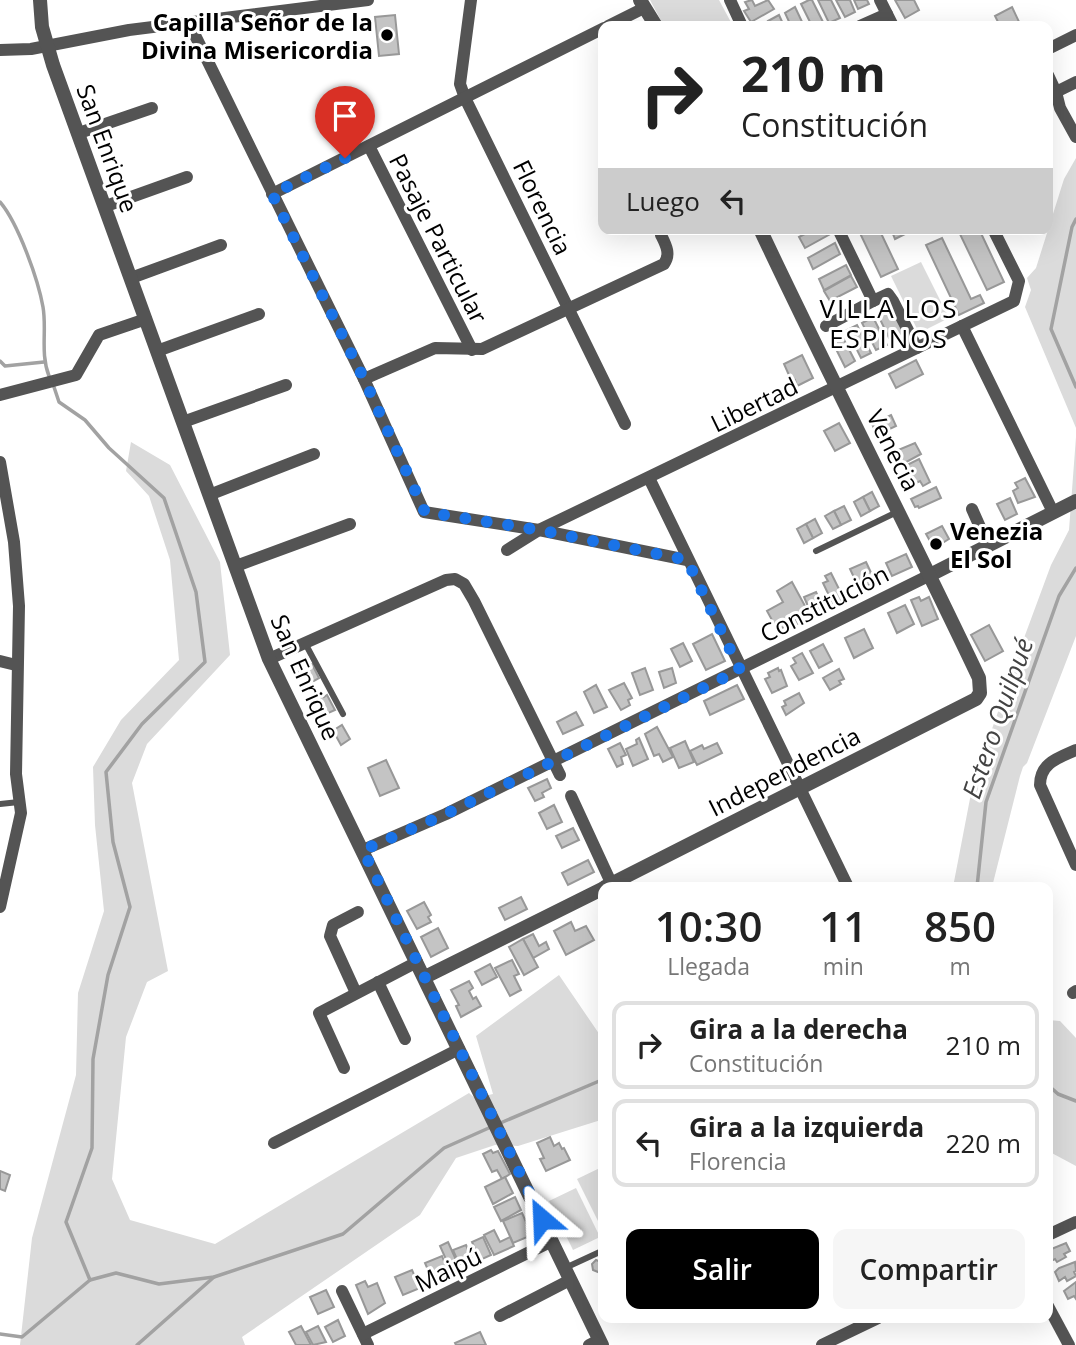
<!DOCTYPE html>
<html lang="es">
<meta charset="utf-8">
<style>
:root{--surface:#fff;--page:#f6f6f6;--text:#222;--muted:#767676;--line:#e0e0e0;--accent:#000}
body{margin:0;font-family:"Open Sans",sans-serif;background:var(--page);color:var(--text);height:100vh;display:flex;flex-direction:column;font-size:26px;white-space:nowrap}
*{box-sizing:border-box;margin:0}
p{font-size:23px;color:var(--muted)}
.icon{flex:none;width:38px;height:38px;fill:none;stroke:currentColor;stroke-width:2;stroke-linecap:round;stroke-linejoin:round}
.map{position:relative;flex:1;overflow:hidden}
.details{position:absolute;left:598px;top:882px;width:455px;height:441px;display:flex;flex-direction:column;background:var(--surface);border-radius:14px;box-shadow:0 7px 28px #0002}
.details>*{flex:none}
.banner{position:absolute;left:598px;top:21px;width:455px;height:214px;border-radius:14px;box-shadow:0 7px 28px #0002;background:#fff;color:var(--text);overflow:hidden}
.pin{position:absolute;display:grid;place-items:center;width:60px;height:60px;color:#fff;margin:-72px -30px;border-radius:50% 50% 50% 0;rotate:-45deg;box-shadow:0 0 7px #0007}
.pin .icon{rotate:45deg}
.me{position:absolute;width:77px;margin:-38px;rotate:334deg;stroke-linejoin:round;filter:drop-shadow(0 0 5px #0008)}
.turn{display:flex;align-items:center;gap:24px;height:147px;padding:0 28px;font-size:32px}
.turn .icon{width:91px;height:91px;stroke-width:2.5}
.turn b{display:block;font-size:49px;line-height:60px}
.then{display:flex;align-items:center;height:66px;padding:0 28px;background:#0003;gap:14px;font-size:26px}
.eta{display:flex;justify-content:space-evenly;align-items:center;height:119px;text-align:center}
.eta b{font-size:42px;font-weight:600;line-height:49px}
.action{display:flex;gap:14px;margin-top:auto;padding:14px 28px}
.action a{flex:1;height:80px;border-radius:14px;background:var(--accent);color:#fff;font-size:28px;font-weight:600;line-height:80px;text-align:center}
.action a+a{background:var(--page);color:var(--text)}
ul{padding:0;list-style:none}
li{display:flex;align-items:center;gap:21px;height:88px;margin:0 14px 10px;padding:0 14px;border:4px solid var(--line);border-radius:14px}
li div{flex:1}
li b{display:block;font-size:26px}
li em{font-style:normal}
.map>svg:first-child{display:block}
</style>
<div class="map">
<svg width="1076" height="1345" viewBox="0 0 1076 1345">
<rect width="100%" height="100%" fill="#fff"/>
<g fill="#dbdbdb">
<path d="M650 0H719L733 26H664Z"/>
<path d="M1076 158V428L1025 307 1031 290 1027 278 1036 268 1064 179Z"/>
<path d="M921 262 949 318 919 333 891 276Z"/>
<path d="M1076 437V636L1027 763 1023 767 1020 776 992 887H953L973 783 1024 638 1051 565 1069 530Z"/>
<path d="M131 442 170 465 220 562 230 655 147 744 132 783 168 971 147 982 126 1037 112 1179 130 1220 215 1244 469 1093 475 1098 493 1094 476 1036 559 975 604 1041V1119L518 1146 495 1145 456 1158 420 1215 242 1337 245 1345H20L32 1238 76 1075 78 993 104 911 95 825 93 767 121 720 179 660 170 560 149 496 126 471Z"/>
<path d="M1048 1020 1060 1021 1076 1038V1166L1048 1151Z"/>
<path d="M604 1166V1233L577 1179Z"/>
<path d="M576 1188 600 1237 573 1250 549 1201Z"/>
</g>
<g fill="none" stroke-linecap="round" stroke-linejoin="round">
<g stroke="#a2a2a2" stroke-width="3.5">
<path d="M0 202C18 223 38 279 43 307 47 330 40 353 49 376"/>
<path d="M1076 219 1072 227 1051 329 1076 387"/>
<path d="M0 361 5 366 44 362"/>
<path d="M54 387 59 402 85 420 109 448 164 498 196 592 205 662 142 724 106 772 113 842 130 907 108 975 93 1059 92 1148 66 1222 90 1280"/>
<path d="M977 887 986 802 1059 596 1076 568"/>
<path d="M1048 1085 1058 1094 1076 1101"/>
<path d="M498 1124 604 1079"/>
<path d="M0 1334 22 1337 90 1280 116 1273 159 1284 214 1277 343 1234 444 1148 491 1127"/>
<path d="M137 1345 214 1277"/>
</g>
</g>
<g fill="#c4c4c4" stroke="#989898" stroke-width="2">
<path d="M752 0 755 6 768 0 774 9 751 22 744 11 749 9 745 2Z"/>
<path d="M809 0H812L825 26H812L801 4Z"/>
<path d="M818 0H831L840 18 829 23Z"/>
<path d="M836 0H850L855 12 845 17Z"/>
<path d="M854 0H867L869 4 858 9Z"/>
<path d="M895 0H914L919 10 905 18Z"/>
<path d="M795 7 804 26H791L785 13Z"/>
<path d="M1012 7 1020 24 1000 26 995 16Z"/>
<path d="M395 15 399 54 379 56 375 17Z"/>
<path d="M779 15 784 26H771L768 21Z"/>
<path d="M814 229H830L832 233 805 248 799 237Z"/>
<path d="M858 229H879L898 269 881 277Z"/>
<path d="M891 229H915L895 239Z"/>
<path d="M979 229 1004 282 987 290 958 230Z"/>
<path d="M942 238 971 299 980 295 984 303 959 315 926 245Z"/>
<path d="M835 243 840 254 813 269 808 258Z"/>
<path d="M846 265 851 275 824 290 819 279Z"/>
<path d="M851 276 857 287 830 301 824 291Z"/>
<path d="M893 307 906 336 896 341 894 336 889 338 878 315Z"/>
<path d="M873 317 887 345 876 350 862 323Z"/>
<path d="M857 325 871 353 861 358 847 330Z"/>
<path d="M841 334 855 361 845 367 831 339Z"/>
<path d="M802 355 813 378 797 386 795 380 792 382 784 364Z"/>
<path d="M916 360 923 374 896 388 889 374Z"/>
<path d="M891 415 896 426 877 435 872 424Z"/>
<path d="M839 423 850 443 835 451 824 431Z"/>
<path d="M915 443 921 454 899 466 891 453Z"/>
<path d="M919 459 930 482 923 486 920 481 906 488 902 479 908 477 903 467Z"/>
<path d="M1025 478 1035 497 1018 503 1013 491 1018 488 1015 483Z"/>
<path d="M936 487 941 498 919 508 918 506 915 507 911 499Z"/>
<path d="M872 492 879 506 870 511 863 497Z"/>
<path d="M863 497 870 511 861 516 854 502Z"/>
<path d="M1010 498 1017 514 1005 520 997 504Z"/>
<path d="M844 506 851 520 841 525 834 511Z"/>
<path d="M834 511 841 525 833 529 825 516Z"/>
<path d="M815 519 822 533 813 538 806 524Z"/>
<path d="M806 524 813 538 804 543 797 529Z"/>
<path d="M942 526 949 539 934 548 926 534Z"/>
<path d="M906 554 912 567 892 576 886 563Z"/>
<path d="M866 562 876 583 859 588 850 569Z"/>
<path d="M831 573 844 599 833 604 823 583 828 581 825 576Z"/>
<path d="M792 582 811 617 797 624 795 619 778 631 767 611 783 602 777 591Z"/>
<path d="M816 592 824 610 812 616 804 597Z"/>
<path d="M919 597 921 601 929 597 938 619 922 626 911 600Z"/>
<path d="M905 605 914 624 897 633 888 613Z"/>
<path d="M989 625 1003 651 985 661 971 635Z"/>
<path d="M864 629 873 648 854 658 845 638Z"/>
<path d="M712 634 725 661 706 670 693 644Z"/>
<path d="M683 643 692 661 680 667 671 649Z"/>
<path d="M823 644 832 661 819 668 810 651Z"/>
<path d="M802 653 813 673 799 680 791 666 796 663 793 658Z"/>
<path d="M312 664 319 678 310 683 306 675 299 678 295 673Z"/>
<path d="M645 668 653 690 640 695 632 673Z"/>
<path d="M672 668 676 683 664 688 659 672Z"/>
<path d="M778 668 779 671 781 670 787 686 772 693 765 679 770 677 768 673Z"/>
<path d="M839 669 844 679 839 681 841 684 830 690 823 678Z"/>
<path d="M624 683 632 698 628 700 630 705 621 710 609 690Z"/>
<path d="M596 685 607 707 594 713 584 692Z"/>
<path d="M737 685 744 699 710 715 704 701Z"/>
<path d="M321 692 324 697 327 695 335 710 326 714 319 700 316 702 313 696Z"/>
<path d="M799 693 804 703 786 715 782 707 786 705 784 701Z"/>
<path d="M576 712 583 725 563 734 557 722Z"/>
<path d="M342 725 350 739 341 745 336 736 332 739 329 733Z"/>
<path d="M657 727 673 757 663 762 659 754 654 756 645 734Z"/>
<path d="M639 738 648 759 633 766 626 749 637 744 636 740Z"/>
<path d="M685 741 694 762 679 768 670 748Z"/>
<path d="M620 743 626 755 621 757 623 764 617 767 608 749Z"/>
<path d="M717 743 722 753 697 765 690 751 702 745 704 749Z"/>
<path d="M386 760 399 788 380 796 368 768Z"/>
<path d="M547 779 551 788 542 793 544 797 535 801 528 788Z"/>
<path d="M554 805 562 822 547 829 539 813Z"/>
<path d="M573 828 579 840 562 848 556 836Z"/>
<path d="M588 860 594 872 568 885 562 873Z"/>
<path d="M521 897 527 909 505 920 499 908Z"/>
<path d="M424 902 431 915 428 917 431 922 417 929 407 911Z"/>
<path d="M571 922 575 931 586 926 594 940 566 955 554 931Z"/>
<path d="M438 928 448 948 431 957 421 937Z"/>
<path d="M533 934 539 946 546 942 549 949 533 958 523 939Z"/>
<path d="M523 939 538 967 524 975 509 947Z"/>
<path d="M512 960 519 974 514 976 521 990 510 996 495 968Z"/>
<path d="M490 964 497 977 482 985 475 972Z"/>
<path d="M469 981 473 988 469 991 473 999 476 997 481 1006 461 1017 456 1006 459 1005 451 990Z"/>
<path d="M550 1137 554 1146 559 1143 562 1149 564 1148 570 1160 546 1171 540 1159 544 1158 537 1143Z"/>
<path d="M491 1150 493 1153 498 1151 510 1174 502 1179 497 1170 492 1172 483 1154Z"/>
<path d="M0 1171 10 1175 5 1191 0 1189Z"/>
<path d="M505 1177 513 1193 493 1204 485 1187Z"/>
<path d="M515 1197 521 1210 501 1221 494 1207Z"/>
<path d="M522 1213 532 1235 513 1243 503 1221Z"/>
<path d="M494 1230 500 1242 510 1237 514 1246 494 1255 484 1235Z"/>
<path d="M483 1237 491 1255 480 1260 472 1242Z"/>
<path d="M448 1242 461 1271 453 1275 440 1246Z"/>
<path d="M1066 1243 1070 1251 1064 1254 1066 1257 1057 1262 1055 1259 1049 1262V1250Z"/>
<path d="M466 1245 472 1259 459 1264 453 1250Z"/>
<path d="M442 1256 450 1276 434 1284 425 1263Z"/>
<path d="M596 1260 601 1262 603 1268 598 1272 593 1270 592 1264Z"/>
<path d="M1075 1262 1076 1271 1074 1272 1076 1276 1067 1281 1065 1277 1059 1281 1055 1272 1059 1268Z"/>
<path d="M412 1270 420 1288 403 1295 395 1277Z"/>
<path d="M365 1281 368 1287 377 1283 385 1303 368 1314 356 1285Z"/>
<path d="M1076 1282V1299L1074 1296 1068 1299 1064 1291Z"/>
<path d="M326 1290 334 1307 318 1314 310 1297Z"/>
<path d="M338 1320 345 1336 333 1342 325 1327Z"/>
<path d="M301 1326 311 1345H296L289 1332Z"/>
<path d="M318 1326 326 1342 313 1345 306 1332Z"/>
<path d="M480 1332 486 1345H456L455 1343Z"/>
</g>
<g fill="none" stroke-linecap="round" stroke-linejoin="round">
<g stroke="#545454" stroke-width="6">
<path d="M816 551 897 512"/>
<path d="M305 643 343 714"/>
<path d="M0 804 19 802"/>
<path d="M565 1268 604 1250"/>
</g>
<g stroke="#545454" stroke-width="12">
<path d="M471 0 460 84 465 98 625 424"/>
<path d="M730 0 742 26"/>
<path d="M880 0 893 26"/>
<path d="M189 23 364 379 424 512 539 530 687 560"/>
<path d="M608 26 644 8"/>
<path d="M860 26 887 14"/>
<path d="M1048 49 1076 35"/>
<path d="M0 50 31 49 129 30 368 0"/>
<path d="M1048 75 1056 92 1060 108 1076 137"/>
<path d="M1056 92 1076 82"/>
<path d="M79 133 152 108"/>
<path d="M369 146 472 350"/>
<path d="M272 194 604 28"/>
<path d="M106 206 187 177"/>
<path d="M838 229 873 301 888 294 893 301 917 348"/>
<path d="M131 278 221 245"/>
<path d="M826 326 873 301"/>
<path d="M962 326 1053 512"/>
<path d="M157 351 259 314"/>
<path d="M364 379 435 348 482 349 664 264C671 254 666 245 661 235"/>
<path d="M0 395 76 375 99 335 146 319"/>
<path d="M183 422 286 385"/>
<path d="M0 462 14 542 19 606 16 774 21 813 0 907"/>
<path d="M649 478 848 887"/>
<path d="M209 495 314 454"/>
<path d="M972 509 988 545"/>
<path d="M507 550 539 530 1014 301 1019 281 993 229"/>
<path d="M236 566 350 524"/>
<path d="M269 659 446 580 455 579 464 584 474 601 560 775"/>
<path d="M0 661 16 665"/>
<path d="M1076 750C1058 758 1040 763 1040 785L1076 865"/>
<path d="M571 796 613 887"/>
<path d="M363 850 446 814 930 575"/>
<path d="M378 982 405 1039"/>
<path d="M356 993 330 936 333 925 358 912"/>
<path d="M1073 993 1076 991"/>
<path d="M344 1068 319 1013 417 962"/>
<path d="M274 1143 459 1049"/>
<path d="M1048 1235 1076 1222"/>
<path d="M342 1291 368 1345"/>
<path d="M1048 1306 1069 1345"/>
<path d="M500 1316 570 1280"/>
<path d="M363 1334 552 1241"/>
<path d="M589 1345 599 1340"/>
<path d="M822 1345 878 1318"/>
</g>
<g stroke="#545454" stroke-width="14">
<path d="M40 0 42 27 53 65 269 659 602 1345"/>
<path d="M640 0 656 26"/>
<path d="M930 575 1076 501"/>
<path d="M605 887 976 699 980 693 979 678C908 528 831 380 760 229"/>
<path d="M425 977 604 888"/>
</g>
</g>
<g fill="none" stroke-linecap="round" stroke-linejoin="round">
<path stroke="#1a73e8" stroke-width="12" stroke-dasharray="0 21.6" d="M345 158 272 194 364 379 425 512 539 530 687 560 740 670 446 814 363 850 542 1219"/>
</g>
<g fill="#000" stroke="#fff" stroke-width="2.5">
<circle cx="387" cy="35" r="7"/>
<circle cx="936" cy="544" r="7"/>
</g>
<g text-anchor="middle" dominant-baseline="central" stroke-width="6" stroke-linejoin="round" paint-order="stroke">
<g font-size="24" font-weight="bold" fill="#000" stroke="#fff" text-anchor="end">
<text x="373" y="21">Capilla Señor de la<tspan x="373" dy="28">Divina Misericordia</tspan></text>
<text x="950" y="530" text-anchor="start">Venezia<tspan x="950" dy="28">El Sol</tspan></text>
</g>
<g font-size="24" fill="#000" stroke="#fff">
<text transform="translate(108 148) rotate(70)">San Enrique</text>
<text transform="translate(543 207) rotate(64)">Florencia</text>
<text transform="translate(439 238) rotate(63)">Pasaje Particular</text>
<text transform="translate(754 404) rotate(-26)">Libertad</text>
<text transform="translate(894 450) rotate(63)">Venecia</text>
<text transform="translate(824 603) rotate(-27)">Constitución</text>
<text transform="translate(306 677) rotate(66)">San Enrique</text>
<text transform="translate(784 771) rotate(-27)">Independencia</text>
<text transform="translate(448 1269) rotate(-26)">Maipú</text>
</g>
<g font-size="26" letter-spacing="2" fill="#000" stroke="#fff">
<text x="889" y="308">VILLA LOS<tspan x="889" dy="30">ESPINOS</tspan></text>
</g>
<g font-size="26" font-style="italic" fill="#434343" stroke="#fff">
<text transform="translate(997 718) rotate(-71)">Estero Quilpué</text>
</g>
</g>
</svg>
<div class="pin" style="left:345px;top:158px;background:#d93025"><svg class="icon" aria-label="arrive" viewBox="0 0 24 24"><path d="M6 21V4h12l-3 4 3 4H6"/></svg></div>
<svg class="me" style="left:542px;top:1219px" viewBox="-20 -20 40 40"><path d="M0-17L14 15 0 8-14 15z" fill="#1a73e8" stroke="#fff" stroke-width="4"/></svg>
<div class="banner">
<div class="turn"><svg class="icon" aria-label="right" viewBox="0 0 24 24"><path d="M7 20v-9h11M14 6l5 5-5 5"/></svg><div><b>210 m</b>Constitución</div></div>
<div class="then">Luego<svg class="icon" aria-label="left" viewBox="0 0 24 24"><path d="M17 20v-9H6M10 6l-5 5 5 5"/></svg></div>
</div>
<section class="details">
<div class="eta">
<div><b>10:30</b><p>Llegada</p></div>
<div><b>11</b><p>min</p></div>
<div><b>850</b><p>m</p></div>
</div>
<ul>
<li><svg class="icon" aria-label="right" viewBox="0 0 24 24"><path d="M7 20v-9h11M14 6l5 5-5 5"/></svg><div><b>Gira a la derecha</b><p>Constitución</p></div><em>210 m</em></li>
<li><svg class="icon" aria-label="left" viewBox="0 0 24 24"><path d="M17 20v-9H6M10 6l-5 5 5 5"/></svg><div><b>Gira a la izquierda</b><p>Florencia</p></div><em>220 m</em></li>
</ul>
<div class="action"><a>Salir</a><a>Compartir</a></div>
</section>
</div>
